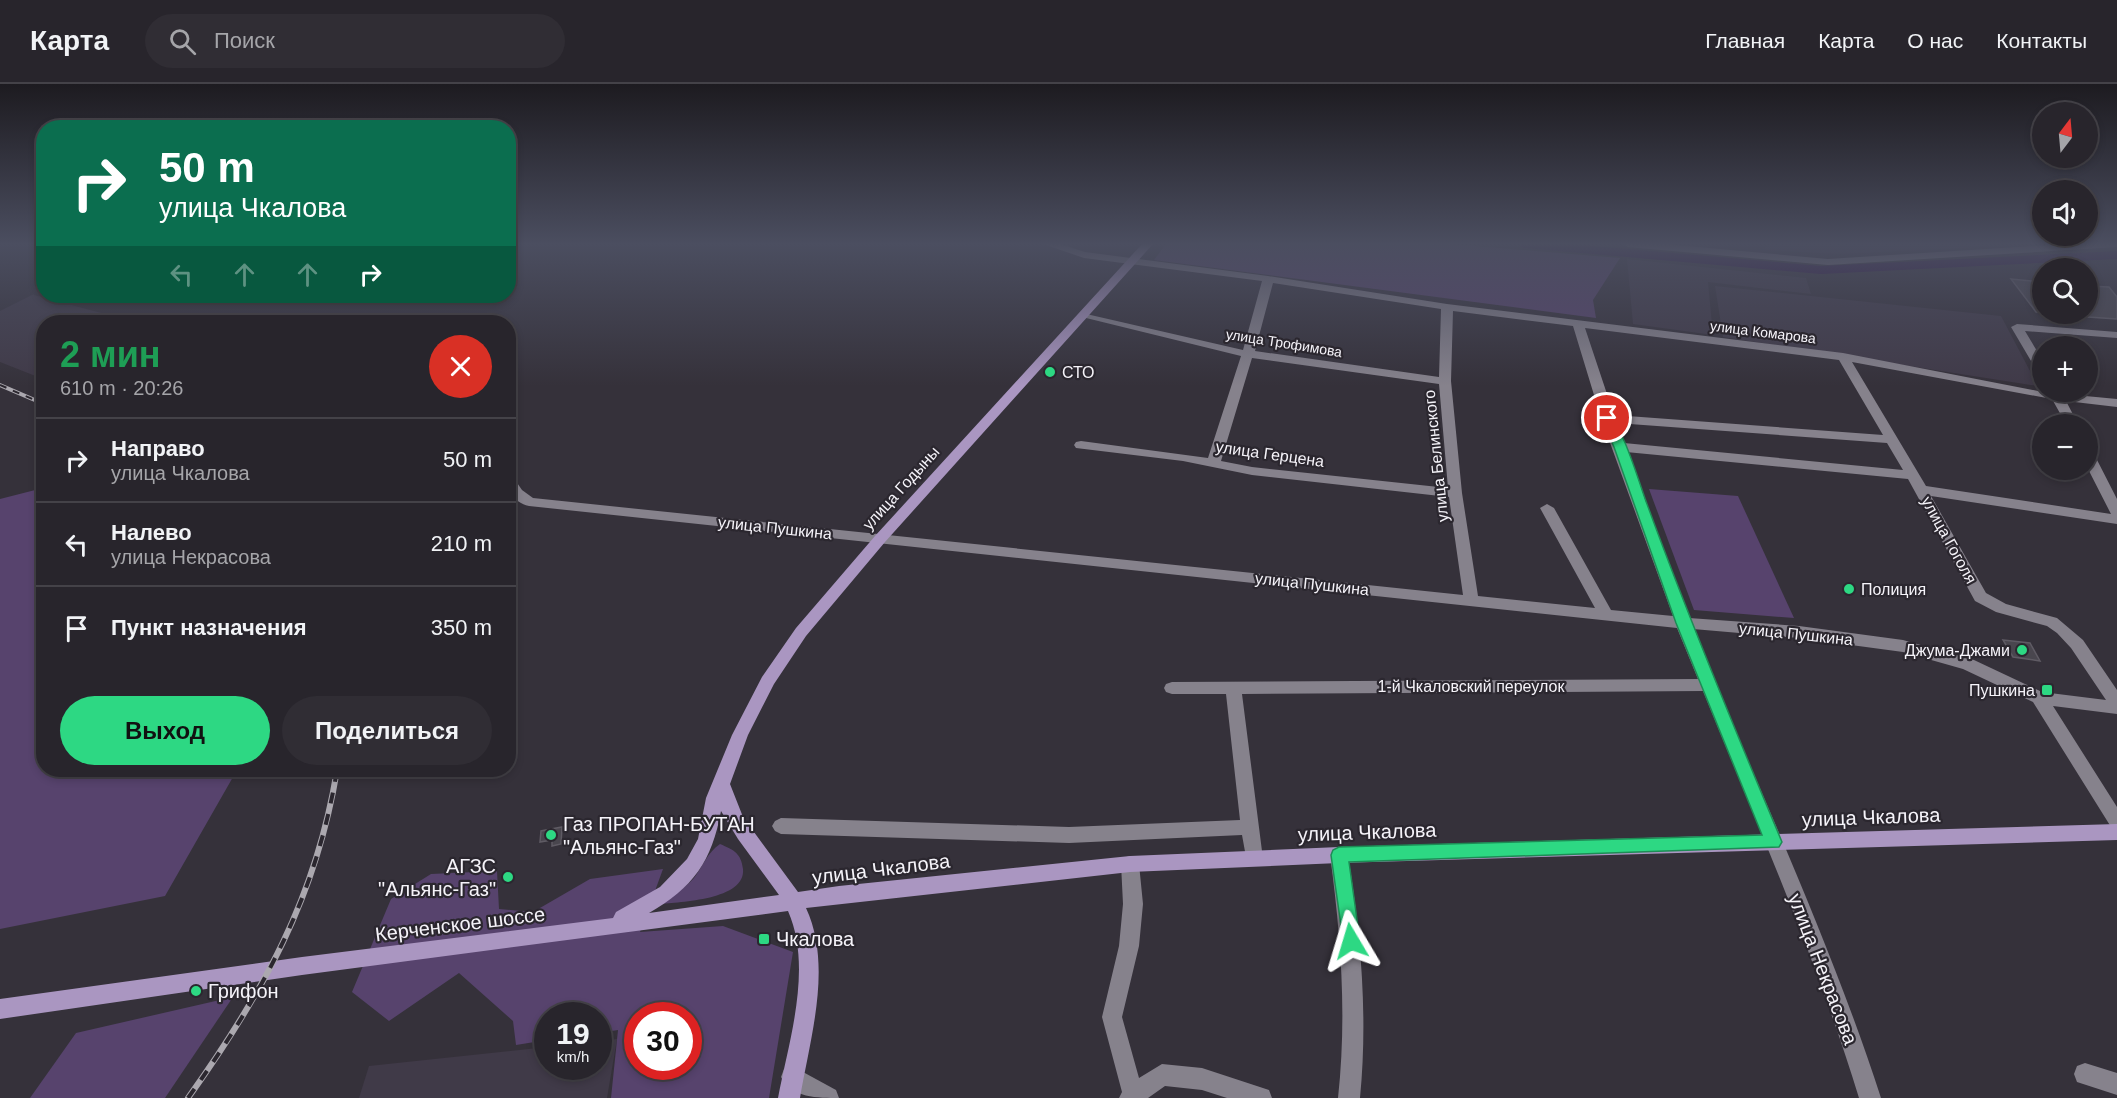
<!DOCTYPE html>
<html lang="ru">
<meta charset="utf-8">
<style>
:root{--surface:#28252c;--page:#302d34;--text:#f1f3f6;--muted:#a5a5a9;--line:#444248;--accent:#2dd883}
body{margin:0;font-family:Helvetica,sans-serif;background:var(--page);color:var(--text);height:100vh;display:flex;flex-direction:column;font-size:22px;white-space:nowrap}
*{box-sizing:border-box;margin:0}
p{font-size:20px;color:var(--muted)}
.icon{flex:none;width:33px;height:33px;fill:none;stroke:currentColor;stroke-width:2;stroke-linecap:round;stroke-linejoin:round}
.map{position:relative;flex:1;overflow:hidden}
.drawer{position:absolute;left:36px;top:231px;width:480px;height:462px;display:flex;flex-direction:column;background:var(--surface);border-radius:24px;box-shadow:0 3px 9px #0003,0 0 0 2px var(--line)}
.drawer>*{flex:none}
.top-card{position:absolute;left:36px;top:36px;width:480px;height:183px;border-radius:24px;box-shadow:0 3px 9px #0003,0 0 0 2px var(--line);background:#0b6e4f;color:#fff;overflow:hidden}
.needle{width:39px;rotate:16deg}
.controls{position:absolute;left:2032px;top:18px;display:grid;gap:12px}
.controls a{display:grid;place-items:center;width:66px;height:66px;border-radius:50%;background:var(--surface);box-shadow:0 3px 9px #0003,0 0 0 2px var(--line);font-size:30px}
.speed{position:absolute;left:534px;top:918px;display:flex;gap:12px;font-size:30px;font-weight:700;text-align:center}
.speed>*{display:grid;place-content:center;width:78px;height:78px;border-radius:50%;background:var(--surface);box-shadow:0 3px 9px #0003,0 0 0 2px var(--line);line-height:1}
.speed small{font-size:15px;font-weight:400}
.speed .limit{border:9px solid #d22;background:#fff;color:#111}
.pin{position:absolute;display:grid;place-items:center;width:51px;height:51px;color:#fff;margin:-26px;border:3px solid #fff;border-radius:50%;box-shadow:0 2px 6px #0007}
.me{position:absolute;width:66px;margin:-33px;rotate:353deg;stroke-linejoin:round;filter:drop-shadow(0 0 4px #0008)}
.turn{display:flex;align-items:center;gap:21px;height:126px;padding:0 24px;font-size:27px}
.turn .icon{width:78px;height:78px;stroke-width:2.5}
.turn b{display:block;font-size:42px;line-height:51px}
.lanes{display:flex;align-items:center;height:57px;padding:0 24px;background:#0003;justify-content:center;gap:30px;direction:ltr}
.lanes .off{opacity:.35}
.round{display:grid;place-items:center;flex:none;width:63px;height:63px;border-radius:32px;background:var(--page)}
.overview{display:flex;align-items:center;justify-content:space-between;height:102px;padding:0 24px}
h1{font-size:36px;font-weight:600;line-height:45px;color:#1e9e55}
.action{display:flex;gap:12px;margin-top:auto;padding:12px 24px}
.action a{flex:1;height:69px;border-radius:36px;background:var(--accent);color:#111;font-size:24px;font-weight:600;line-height:69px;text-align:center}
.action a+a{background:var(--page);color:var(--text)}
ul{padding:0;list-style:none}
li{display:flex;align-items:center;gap:18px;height:84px;padding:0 24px;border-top:2px solid var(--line)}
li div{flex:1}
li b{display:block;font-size:22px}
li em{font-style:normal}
header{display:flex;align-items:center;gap:36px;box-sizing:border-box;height:84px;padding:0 30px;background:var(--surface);border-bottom:2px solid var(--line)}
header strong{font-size:28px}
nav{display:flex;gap:33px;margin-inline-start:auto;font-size:21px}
.search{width:420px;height:54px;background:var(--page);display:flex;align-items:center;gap:15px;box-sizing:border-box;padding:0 21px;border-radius:33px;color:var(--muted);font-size:22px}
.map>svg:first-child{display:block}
</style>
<header>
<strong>Карта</strong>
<div class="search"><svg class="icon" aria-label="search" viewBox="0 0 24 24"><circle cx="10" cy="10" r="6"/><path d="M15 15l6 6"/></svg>Поиск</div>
<nav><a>Главная</a><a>Карта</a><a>О нас</a><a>Контакты</a></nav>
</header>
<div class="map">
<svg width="2117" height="1014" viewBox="0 0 2117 1014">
<rect width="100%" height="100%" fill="#35313a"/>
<g fill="#403a48">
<path d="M1767 160H1984L1985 163 1839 170 1764 166Z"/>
<path d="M1627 175 1806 194 1811 210 1708 198 1713 251 1633 240Z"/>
<path d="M1715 202 2001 232 2038 302 1723 253Z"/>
<path d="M34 210V211L135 238H44L43 295 0 278V227Z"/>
<path d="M617 955 607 1014H359L369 982 547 963 548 982H598L599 957Z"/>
</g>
<g fill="#57436d" fill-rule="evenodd">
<path d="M1166 160H1451L1620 174 1593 216 1596 234 1154 176Z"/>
<path d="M43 404 44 686H237L165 812 0 845V415Z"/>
<path d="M1649 405 1738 412 1794 534 1694 526Z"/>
<path d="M720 760C734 766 741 769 743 785 746 816 680 818 659 820 672 812 684 805 694 794 703 782 707 769 720 760Z"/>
<path d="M663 785 640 848 723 842 793 868 769 1014H611L618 946 599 949 598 932H548L547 956 516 961 513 937 459 889 389 937 352 908 391 815 431 790 497 787 499 825 533 828 590 795ZM638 932H688V982H638Z"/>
<path d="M233 913 165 1014H30L76 949Z"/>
</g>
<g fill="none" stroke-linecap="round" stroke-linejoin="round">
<path fill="#290942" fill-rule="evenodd" d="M1517 160H1573L1821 182 2117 167V175L1821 190 1524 164Z"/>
</g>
<g fill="#49464e" stroke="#5f5b64" stroke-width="1.5">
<path d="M2011 195 2043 198V228H2036Z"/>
<path d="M2088 202 2109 203 2117 213V235L2088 233Z"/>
<path d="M2003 556 2030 559 2040 577 2013 573Z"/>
<path d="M562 743 561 760 552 762V756L540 758 541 747Z"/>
</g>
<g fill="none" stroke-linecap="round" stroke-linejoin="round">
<g fill="#86828c" fill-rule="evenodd">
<path d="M1043 160H1060L1085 168 1268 192 1447 220 1843 269 2043 308 2117 315V323L2066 317 2078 340H2066L2052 315 1852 278 1926 402 2111 430 2088 385V368L2095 372 2117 415V440L1931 412 1986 509 2006 520 2057 534 2083 556 2117 606V630L2053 622 2117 723V746L2111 743 2033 618 1963 585 1903 568 1799 554 1693 545C1756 701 1829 853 1881 1014H1859C1816 874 1758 742 1703 607L1242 610 1262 767 1260 773 1253 775 1246 773 1242 751 1069 759 781 750 775 747 772 742 775 737 781 734 1069 743 1240 736 1226 610H1172L1166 608 1164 604 1166 600 1172 598 1698 595 1677 544 529 422C513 418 508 407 508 392L513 393 522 406 533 414 1463 511 1449 413 1252 391 1183 377 1076 364 1074 361 1076 358 1081 357 1208 374 1241 272 1082 233V229L1243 266 1262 197 1084 174ZM1273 199 1441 225 1439 293 1255 267ZM1453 227 1573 242 1601 334 1673 532 1611 526 1554 424 1547 420 1540 424 1595 524 1478 512 1462 409 1451 297ZM1585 244 1839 276 1883 351 1614 331ZM1252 274 1439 300 1448 404 1252 383 1221 377ZM1616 339 1887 359 1903 386 1624 359ZM1626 368 1908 395 1975 517 1996 528 2047 542 2057 549 2071 564 2106 616 2042 608 1974 576 1903 556 1799 542 1689 534Z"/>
<path d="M1623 160H1665L1828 175 2064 160H2117V163L1828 181 1628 163Z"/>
<path d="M2017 240 2117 248V254L2025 247 2043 277V291L2037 287 2011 243Z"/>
<path d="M1339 763 1346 765 1348 771C1361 852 1368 932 1360 1014H1338C1347 932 1341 852 1330 771L1332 765Z"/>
<path d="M1130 772 1137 774 1139 780 1143 820 1139 862 1122 933 1139 994 1162 980 1202 984 1269 1006 1272 1014H1227L1202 1006 1165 1002 1148 1014H1119L1122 1008 1102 933 1119 862 1123 820 1121 780 1123 774Z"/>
<path d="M2085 979 2117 989V1011L2077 998 2074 990 2077 982Z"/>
<path d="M792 982 836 1006 839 1014C818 1014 791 1014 781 993L784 985Z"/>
</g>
<path fill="#aa96c1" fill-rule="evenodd" d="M1142 160H1153L885 458 806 552 774 600 748 651 730 700 743 733 798 808 839 802 1130 772 1339 763 2117 740V756L1339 779 1130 788 806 824C833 882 810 954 800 1014H778C789 956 813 884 788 827L302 891 0 935V915L302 873 613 834 616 828 660 803 687 775 698 755 706 714 732 651 762 593 796 544 875 452ZM721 727 738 755 779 811 649 829C693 804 712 777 721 727Z"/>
<defs>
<path id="rail-far1" d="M0 301 44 320"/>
<path id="rail" d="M188 1014C263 909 316 814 337 686"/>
</defs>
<use href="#rail-far1" stroke="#aba8af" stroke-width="4"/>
<use href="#rail" stroke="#aba8af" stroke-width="6"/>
<use href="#rail-far1" stroke="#2b272f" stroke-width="2" stroke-dasharray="7" stroke-linecap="butt"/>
<use href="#rail" stroke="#2b272f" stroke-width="4" stroke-dasharray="11" stroke-linecap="butt"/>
</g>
<linearGradient id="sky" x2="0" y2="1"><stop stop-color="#1d1b20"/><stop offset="0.53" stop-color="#4b4e60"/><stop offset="1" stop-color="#4b4e60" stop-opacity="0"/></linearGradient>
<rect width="2117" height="302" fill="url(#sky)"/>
<path fill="#2dd883" stroke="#1d8c55" stroke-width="1.5" d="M1607 331C1621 335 1641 405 1647 420 1689 535 1735 646 1782 758L1779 763 1349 778 1360 857 1357 863 1351 865 1344 863 1331 771 1333 766 1339 763 1762 751 1676 539 1614 363 1601 334Z"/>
<g fill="#2dd883" stroke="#2b272f" stroke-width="2">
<circle cx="1050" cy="288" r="6"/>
<circle cx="1849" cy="505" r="6"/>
<circle cx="2022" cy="566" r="6"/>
<rect x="2041" y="600" width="12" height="12" rx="3"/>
<circle cx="551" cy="751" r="6"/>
<circle cx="508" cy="793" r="6"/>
<rect x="758" y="849" width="12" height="12" rx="3"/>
<circle cx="196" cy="907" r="6"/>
</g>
<g text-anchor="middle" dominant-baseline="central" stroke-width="4.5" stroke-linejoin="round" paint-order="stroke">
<g font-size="14" fill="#f5f3f9" stroke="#2b272f">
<text transform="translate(1763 248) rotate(7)">улица Комарова</text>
<text transform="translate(1284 259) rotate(9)">улица Трофимова</text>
</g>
<g font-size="16" fill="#f5f3f9" stroke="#2b272f" text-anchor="start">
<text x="1062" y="288">СТО</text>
<text x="1861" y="505">Полиция</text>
<text x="2010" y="566" text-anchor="end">Джума-Джами</text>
<text x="2035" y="606" text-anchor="end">Пушкина</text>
</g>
<g font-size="16" fill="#f5f3f9" stroke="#2b272f">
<text transform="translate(1270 370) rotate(8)">улица Герцена</text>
<text transform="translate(1436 372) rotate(-96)">улица Белинского</text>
<text transform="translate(901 404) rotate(-48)">улица Годыны</text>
<text transform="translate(775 444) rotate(6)">улица Пушкина</text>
<text transform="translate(1949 456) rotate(61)">улица Гоголя</text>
<text transform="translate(1312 500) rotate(6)">улица Пушкина</text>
<text transform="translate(1796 550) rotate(6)">улица Пушкина</text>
<text x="1471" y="602">1-й Чкаловский переулок</text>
</g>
<g font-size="20" fill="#f5f3f9" stroke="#2b272f">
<text transform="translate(1871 733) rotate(-2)">улица Чкалова</text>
<text transform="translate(1367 748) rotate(-2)">улица Чкалова</text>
<text transform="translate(881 785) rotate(-7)">улица Чкалова</text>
<text transform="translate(460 840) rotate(-7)">Керченское шоссе</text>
<text transform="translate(1823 885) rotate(69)">улица Некрасова</text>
</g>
<g font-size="20" fill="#f5f3f9" stroke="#2b272f" text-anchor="start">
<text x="563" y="740">Газ ПРОПАН-БУТАН<tspan x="563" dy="23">"Альянс-Газ"</tspan></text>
<text x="496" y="782" text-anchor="end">АГЗС<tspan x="496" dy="23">"Альянс-Газ"</tspan></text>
<text x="776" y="855">Чкалова</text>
<text x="208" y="907">Грифон</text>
</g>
</g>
</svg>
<div class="controls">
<a><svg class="needle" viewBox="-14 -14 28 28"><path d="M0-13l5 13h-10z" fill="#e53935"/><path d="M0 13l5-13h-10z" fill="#a5a5a9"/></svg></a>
<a><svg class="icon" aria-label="sound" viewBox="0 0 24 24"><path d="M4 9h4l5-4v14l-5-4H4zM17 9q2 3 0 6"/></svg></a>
<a><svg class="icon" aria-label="search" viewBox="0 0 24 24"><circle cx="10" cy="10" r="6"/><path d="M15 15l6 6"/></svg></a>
<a>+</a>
<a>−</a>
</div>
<div class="speed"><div>19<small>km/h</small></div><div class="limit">30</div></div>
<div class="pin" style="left:1607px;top:334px;background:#d93025"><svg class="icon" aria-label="arrive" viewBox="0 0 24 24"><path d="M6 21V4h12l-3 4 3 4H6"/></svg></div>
<svg class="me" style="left:1351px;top:857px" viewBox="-20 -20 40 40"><path d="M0-17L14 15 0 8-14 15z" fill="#2dd883" stroke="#fff" stroke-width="4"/></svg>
<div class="top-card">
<div class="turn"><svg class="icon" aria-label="right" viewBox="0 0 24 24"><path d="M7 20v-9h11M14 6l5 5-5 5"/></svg><div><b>50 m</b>улица Чкалова</div></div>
<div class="lanes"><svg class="icon off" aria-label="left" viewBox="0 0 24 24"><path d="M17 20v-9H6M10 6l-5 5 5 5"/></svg><svg class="icon off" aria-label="ahead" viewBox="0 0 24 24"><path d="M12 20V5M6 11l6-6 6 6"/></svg><svg class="icon off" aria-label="ahead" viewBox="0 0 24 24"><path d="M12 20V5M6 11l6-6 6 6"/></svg><svg class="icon" aria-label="right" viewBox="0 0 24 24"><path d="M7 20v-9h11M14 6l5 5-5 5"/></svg></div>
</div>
<section class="drawer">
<div class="overview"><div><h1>2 мин</h1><p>610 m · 20:26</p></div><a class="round" style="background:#d93025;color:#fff"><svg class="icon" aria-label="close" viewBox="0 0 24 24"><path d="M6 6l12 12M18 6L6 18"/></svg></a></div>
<ul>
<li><svg class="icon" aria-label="right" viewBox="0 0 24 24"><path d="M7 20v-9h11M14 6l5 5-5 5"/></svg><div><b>Направо</b><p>улица Чкалова</p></div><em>50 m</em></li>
<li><svg class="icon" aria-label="left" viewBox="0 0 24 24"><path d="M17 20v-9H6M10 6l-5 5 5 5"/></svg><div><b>Налево</b><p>улица Некрасова</p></div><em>210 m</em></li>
<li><svg class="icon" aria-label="arrive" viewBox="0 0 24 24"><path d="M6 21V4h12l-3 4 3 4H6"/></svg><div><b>Пункт назначения</b></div><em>350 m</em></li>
</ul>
<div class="action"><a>Выход</a><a>Поделиться</a></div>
</section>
</div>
